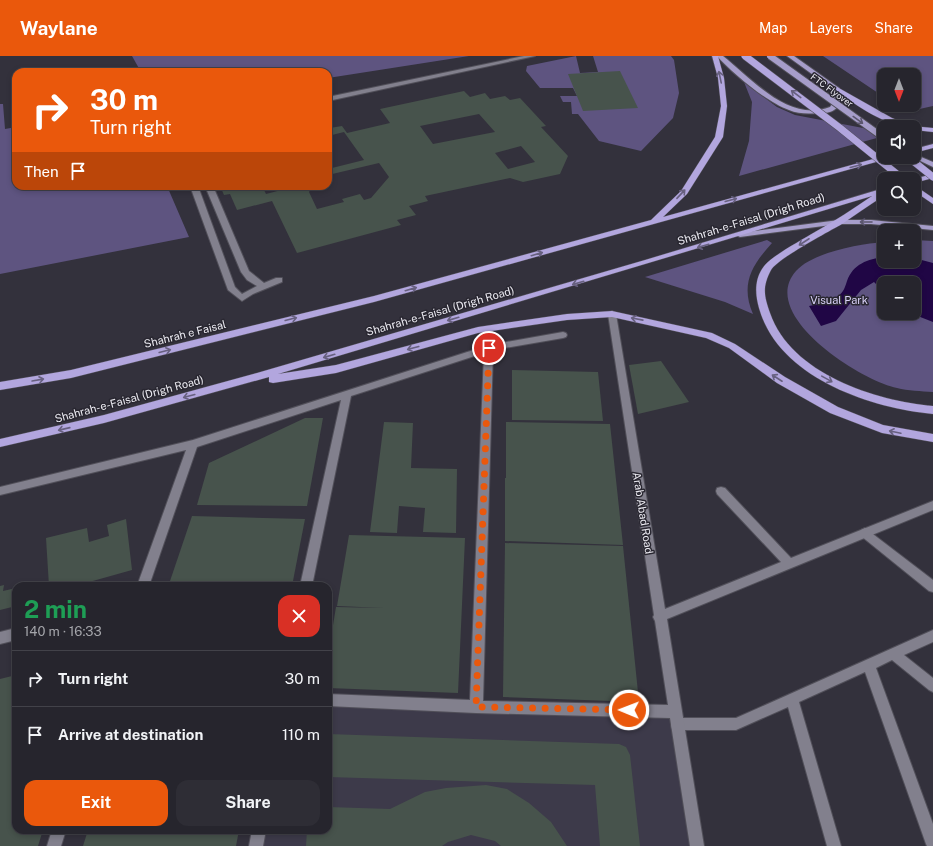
<!DOCTYPE html>
<meta charset="utf-8">
<style>
:root{--surface:#26252d;--page:#2e2d35;--text:#f1f3f6;--muted:#a4a5aa;--line:#424249;--accent:#ea580c}
body{margin:0;font-family:"Public Sans",sans-serif;background:var(--page);color:var(--text);height:100vh;display:flex;flex-direction:column;font-size:15px;white-space:nowrap}
*{box-sizing:border-box;margin:0}
p{font-size:13px;color:var(--muted)}
.icon{flex:none;width:22px;height:22px;fill:none;stroke:currentColor;stroke-width:2;stroke-linecap:round;stroke-linejoin:round}
.map{position:relative;flex:1;overflow:hidden}
.side{position:absolute;left:12px;top:526px;width:320px;height:252px;display:flex;flex-direction:column;background:var(--surface);border-radius:12px;box-shadow:0 2px 6px #0003,0 0 0 1px var(--line)}
.side>*{flex:none}
.top-card{position:absolute;left:12px;top:12px;width:320px;height:122px;border-radius:12px;box-shadow:0 2px 6px #0003,0 0 0 1px var(--line);background:#ea580c;color:#fff;overflow:hidden}
.needle{width:26px;rotate:180deg}
.tools{position:absolute;left:877px;top:12px;display:grid;gap:8px}
.tools a{display:grid;place-items:center;width:44px;height:44px;border-radius:8px;background:var(--surface);box-shadow:0 2px 6px #0003,0 0 0 1px var(--line);font-size:20px}
.pin{position:absolute;display:grid;place-items:center;width:34px;height:34px;color:#fff;margin:-17px;border:2px solid #fff;border-radius:50%;box-shadow:0 1px 4px #0007}
.me{position:absolute;width:44px;margin:-22px;rotate:271deg;stroke-linejoin:round;filter:drop-shadow(0 0 3px #0008)}
.turn{display:flex;align-items:center;gap:14px;height:84px;padding:0 12px;font-size:18px}
.turn .icon{width:52px;height:52px;stroke-width:2.5}
.turn b{display:block;font-size:28px;line-height:34px}
.then{display:flex;align-items:center;height:38px;padding:0 12px;background:#0003;gap:8px;font-size:15px}
.round{display:grid;place-items:center;flex:none;width:42px;height:42px;border-radius:12px;background:var(--page)}
.overview{display:flex;align-items:center;justify-content:space-between;height:68px;padding:0 12px}
h1{font-size:24px;font-weight:700;line-height:30px;color:#1e9e55}
.button{display:flex;gap:8px;margin-top:auto;padding:8px 12px}
.button a{flex:1;height:46px;border-radius:12px;background:var(--accent);color:#fff;font-size:16px;font-weight:700;line-height:46px;text-align:center}
.button a+a{background:var(--page);color:var(--text)}
ul{padding:0;list-style:none}
li{display:flex;align-items:center;gap:12px;height:56px;padding:0 12px;border-top:1px solid var(--line)}
li div{flex:1}
li b{display:block;font-size:15px}
li em{font-style:normal}
header{display:flex;align-items:center;gap:24px;box-sizing:border-box;height:56px;padding:0 20px;background:var(--accent);color:#fff}
header strong{font-size:19px}
nav{display:flex;gap:22px;margin-inline-start:auto;font-size:14px}
.map>svg:first-child{display:block}
</style>
<header>
<strong>Waylane</strong>
<nav><a>Map</a><a>Layers</a><a>Share</a></nav>
</header>
<div class="map">
<svg width="933" height="790" viewBox="0 0 933 790">
<rect width="100%" height="100%" fill="#33313c"/>
<path fill="#3d3a4a" d="M328 644 675 656 696 790H256L259 774H328Z"/>
<g fill="#5e5480" fill-rule="evenodd">
<path d="M132 0H469L328 22V16H141Z"/>
<path d="M576 0 580 17 598 16 593 0H671L674 4 679 37 673 62 641 95 599 85 578 58H572L571 46H563L560 40H577L573 32H540L526 15 527 10Z"/>
<path d="M823 0H933V50L906 56 896 49H914V19H884V41Z"/>
<path d="M744 26 777 51 795 59 884 76V80L739 120 749 85 752 46Z"/>
<path d="M0 48H3L5 73 16 71V130H167L189 181 0 218Z"/>
<path d="M767 184 772 187C752 209 740 228 753 258L725 246 645 221Z"/>
<path d="M914 184 933 185V336C921 335 908 335 897 332 861 325 757 259 796 215 813 196 860 188 884 186V205H914ZM884 227H914V257H884Z"/>
</g>
<path fill="#200645" d="M884 201V205H914V202L933 207V266L910 257H914V227H884V236L874 226 861 234 836 265 821 270 809 250C819 248 830 247 838 240 844 236 845 231 847 225 853 208 868 203 884 201Z"/>
<g fill="#47534c" fill-rule="evenodd">
<path d="M620 15 638 52 583 55 568 18Z"/>
<path d="M464 35 470 41 485 37 490 43 505 40 510 44 520 42 546 70 541 71 568 100 560 118 523 126 510 122 425 140 428 145 409 150 416 159 397 164 401 169 297 197 272 145 237 154 230 138 224 139 220 130H262L266 138 297 130H312L309 136 317 153 344 146 342 143 360 138 364 144 371 142 389 121 379 107 328 119V113L364 104 344 76 328 80V68L330 72 342 70 347 77 390 67 380 53ZM479 58 495 76 433 88 420 70ZM521 90 535 106 508 113 495 97Z"/>
<path d="M661 305 689 346 638 358 629 309Z"/>
<path d="M512 314 598 316 603 365 512 364Z"/>
<path d="M305 362H323L307 450 197 449 209 407Z"/>
<path d="M384 366 413 367 411 412 457 413 456 477 423 476 425 452 399 450 397 477 370 476Z"/>
<path d="M506 366 610 368 623 489 505 485V422H520H506Z"/>
<path d="M192 460 305 463 292 530H206L169 528Z"/>
<path d="M126 463 132 514 82 528V530H49L46 482 87 472 89 486 109 480 107 469Z"/>
<path d="M349 479 465 482 458 637 328 632V600L336 551 384 552 337 550Z"/>
<path d="M505 487 623 490 639 646 503 641Z"/>
<path d="M4 529 3 535 16 532V550L0 554V530Z"/>
<path d="M16 619V774H43L38 790H0V623Z"/>
<path d="M328 678 619 688 626 691 630 699 640 790H600L595 729 328 721Z"/>
<path d="M486 729 507 733 529 747 551 766 567 790H501L495 785 471 779 448 786 442 790H306L307 774H328V751L390 753 425 736 446 732Z"/>
<path d="M88 774H239L236 790H83Z"/>
</g>
<g fill="none" stroke-linecap="round" stroke-linejoin="round">
<defs>
<g id="service">
<path d="M524 0H535L328 45V41Z"/>
<path d="M190 130H198L235 231 242 238 257 230 247 224 241 216 205 130H213L249 215 264 227 276 222H282V226L253 238 242 245 228 234Z"/>
<path d="M865 472 933 524V536L929 535 861 480 860 477 861 474Z"/>
<path d="M933 574V586L904 599 933 622V636L929 634 892 604 876 612 933 768V790H927L926 788 865 616 799 646 841 790H827L788 651 736 674H677L672 673 671 668 672 663 677 662H736Z"/>
</g>
<g id="minor">
<path d="M612 255 616 258 665 553 781 506 717 438 716 435 717 432 721 431 725 432 791 502 933 445V454L667 563 704 790H690L670 662 476 657 328 650V638L470 644 484 297 351 340 312 530H300L341 344 197 391 149 530H137L186 394 0 439V431L193 384 489 289 563 276 566 277 567 279 566 281 563 282 493 294 483 645 668 649 655 565 653 561 654 559 608 258Z"/>
<path d="M16 572V584L0 588V576Z"/>
<path d="M52 774H66L61 790H47Z"/>
<path d="M252 774H266L263 790H249Z"/>
</g>
<g id="primary">
<path d="M717 0H723C752 23 789 67 830 51L834 45V34L787 0H794L839 32C842 39 842 50 834 54 830 57 824 57 819 57 809 58 798 58 789 54 768 47 732 17 717 0Z"/>
<path d="M914 98 933 106V111L912 101H914Z"/>
<path d="M839 164H871L933 170V174L871 168H839L740 181 736 179 740 177Z"/>
</g>
<g id="trunk">
<path d="M712 0H718L724 22 727 50 723 81 687 138 663 161 884 100 894 101 374 246 71 322 0 334V326L71 314 374 240 651 164 681 135 715 81 721 50 718 22Z"/>
<path d="M837 31 892 62 912 70 933 72V76L914 74V71C885 71 858 50 835 34L834 33Z"/>
<path d="M933 88V92L914 97V93Z"/>
<path d="M933 118V122L914 127 913 123Z"/>
<path d="M914 129 933 142V148L914 135Z"/>
<path d="M884 132 882 141C868 150 855 159 842 168 828 176 777 203 771 214 762 231 764 240 770 257 791 318 876 345 933 350V358C869 352 778 321 759 252 755 238 754 222 765 209 775 198 802 184 815 176 835 165 853 153 872 140L278 318 336 309 478 271 567 258 612 255 712 277 735 288 785 321 838 351 883 369 933 378V386L882 377 830 357 777 327 729 292 706 282 612 261 567 264 478 277 336 317 273 327 269 326V321L104 367 0 391V383L104 359 257 317 645 204Z"/>
</g>
</defs>
<use href="#service" stroke="#514f59" stroke-width="2"/>
<use href="#minor" stroke="#514f59" stroke-width="2"/>
<use href="#primary" stroke="#514f59" stroke-width="2"/>
<use href="#trunk" stroke="#514f59" stroke-width="1"/>
<use href="#service" fill="#82808d" fill-rule="evenodd"/>
<use href="#minor" fill="#82808d" fill-rule="evenodd"/>
<use href="#primary" fill="#a69dca" fill-rule="evenodd"/>
<use href="#trunk" fill="#b2a6de" fill-rule="evenodd"/>
<defs>
<path id="primary-bridge" d="M770 0 884 82"/>
<g id="trunk-bridge">
<path d="M745 0 840 72 903 123"/>
<path d="M908 101 933 121"/>
</g>
</defs>
<use href="#primary-bridge" stroke="#514f59" stroke-width="8" stroke-linecap="butt"/>
<use href="#trunk-bridge" stroke="#514f59" stroke-width="8" stroke-linecap="butt"/>
<use href="#primary-bridge" stroke="#a69dca" stroke-width="6"/>
<use href="#trunk-bridge" stroke="#b2a6de" stroke-width="7"/>
</g>
<defs><path id="oneway-shaft" d="M-6 0H5M1.5-3L5.5 0L1.5 3" fill="none" stroke-width="1.6" stroke-linecap="round" stroke-linejoin="round"/></defs>
<g stroke="#67607f">
<use href="#oneway-shaft" transform="translate(720 21) rotate(-102)"/>
<use href="#oneway-shaft" transform="translate(796 38) rotate(-143)"/>
<use href="#oneway-shaft" transform="translate(856 110) rotate(-15)"/>
<use href="#oneway-shaft" transform="translate(681 138) rotate(-47)"/>
<use href="#oneway-shaft" transform="translate(731 144) rotate(-15)"/>
<use href="#oneway-shaft" transform="translate(804 186) rotate(147)"/>
<use href="#oneway-shaft" transform="translate(703 190) rotate(164)"/>
<use href="#oneway-shaft" transform="translate(537 198) rotate(-16)"/>
<use href="#oneway-shaft" transform="translate(578 227) rotate(164)"/>
<use href="#oneway-shaft" transform="translate(411 233) rotate(-16)"/>
<use href="#oneway-shaft" transform="translate(291 263) rotate(-14)"/>
<use href="#oneway-shaft" transform="translate(453 263) rotate(164)"/>
<use href="#oneway-shaft" transform="translate(637 263) rotate(-169)"/>
<use href="#oneway-shaft" transform="translate(413 292) rotate(165)"/>
<use href="#oneway-shaft" transform="translate(165 295) rotate(-14)"/>
<use href="#oneway-shaft" transform="translate(329 300) rotate(164)"/>
<use href="#oneway-shaft" transform="translate(777 322) rotate(-147)"/>
<use href="#oneway-shaft" transform="translate(827 323) rotate(29)"/>
<use href="#oneway-shaft" transform="translate(38 324) rotate(-10)"/>
<use href="#oneway-shaft" transform="translate(189 340) rotate(165)"/>
<use href="#oneway-shaft" transform="translate(64 373) rotate(167)"/>
<use href="#oneway-shaft" transform="translate(895 376) rotate(-168)"/>
</g>
<g stroke="#5b566e">
<use href="#oneway-shaft" transform="translate(858 64) rotate(36)"/>
<use href="#oneway-shaft" transform="translate(866 166) rotate(-180)"/>
</g>
<g fill="none" stroke-linecap="round" stroke-linejoin="round">
<path stroke="#ea580c" stroke-width="7" stroke-dasharray="0 12.6" d="M489 292 476 651 629 654"/>
</g>
<g text-anchor="middle" dominant-baseline="central" stroke-width="3" stroke-linejoin="round" paint-order="stroke">
<g font-size="9" fill="#ebeaf1" stroke="#292731">
<text transform="translate(832 34) rotate(36)">FTC Flyover</text>
</g>
<g font-size="11" fill="#ebeaf1" stroke="#292731">
<text transform="translate(751 163) rotate(-17)">Shahrah-e-Faisal (Drigh Road)</text>
<text transform="translate(440 255) rotate(-16)">Shahrah-e-Faisal (Drigh Road)</text>
<text transform="translate(185 278) rotate(-14)">Shahrah e Faisal</text>
<text transform="translate(129 343) rotate(-15)">Shahrah-e-Faisal (Drigh Road)</text>
<text transform="translate(643 457) rotate(81)">Arab Abad Road</text>
</g>
<g font-size="11" fill="#d9d1f8" stroke="#292731">
<text x="839" y="244">Visual Park</text>
</g>
</g>
</svg>
<div class="tools">
<a><svg class="needle" viewBox="-14 -14 28 28"><path d="M0-13l5 13h-10z" fill="#e53935"/><path d="M0 13l5-13h-10z" fill="#a4a5aa"/></svg></a>
<a><svg class="icon" aria-label="sound" viewBox="0 0 24 24"><path d="M4 9h4l5-4v14l-5-4H4zM17 9q2 3 0 6"/></svg></a>
<a><svg class="icon" aria-label="search" viewBox="0 0 24 24"><circle cx="10" cy="10" r="6"/><path d="M15 15l6 6"/></svg></a>
<a>+</a>
<a>−</a>
</div>
<div class="pin" style="left:489px;top:292px;background:#d93025"><svg class="icon" aria-label="arrive" viewBox="0 0 24 24"><path d="M6 21V4h12l-3 4 3 4H6"/></svg></div>
<svg class="me" style="left:629px;top:654px" viewBox="-20 -20 40 40"><circle r="17" fill="#ea580c" stroke="#fff" stroke-width="3"/><path d="M0-11L8 9 0 5-8 9z" fill="#fff"/></svg>
<div class="top-card">
<div class="turn"><svg class="icon" aria-label="right" viewBox="0 0 24 24"><path d="M7 20v-9h11M14 6l5 5-5 5"/></svg><div><b>30 m</b>Turn right</div></div>
<div class="then">Then<svg class="icon" aria-label="arrive" viewBox="0 0 24 24"><path d="M6 21V4h12l-3 4 3 4H6"/></svg></div>
</div>
<section class="side">
<div class="overview"><div><h1>2 min</h1><p>140 m · 16:33</p></div><a class="round" style="background:#d93025;color:#fff"><svg class="icon" aria-label="close" viewBox="0 0 24 24"><path d="M6 6l12 12M18 6L6 18"/></svg></a></div>
<ul>
<li><svg class="icon" aria-label="right" viewBox="0 0 24 24"><path d="M7 20v-9h11M14 6l5 5-5 5"/></svg><div><b>Turn right</b></div><em>30 m</em></li>
<li><svg class="icon" aria-label="arrive" viewBox="0 0 24 24"><path d="M6 21V4h12l-3 4 3 4H6"/></svg><div><b>Arrive at destination</b></div><em>110 m</em></li>
</ul>
<div class="button"><a>Exit</a><a>Share</a></div>
</section>
</div>
